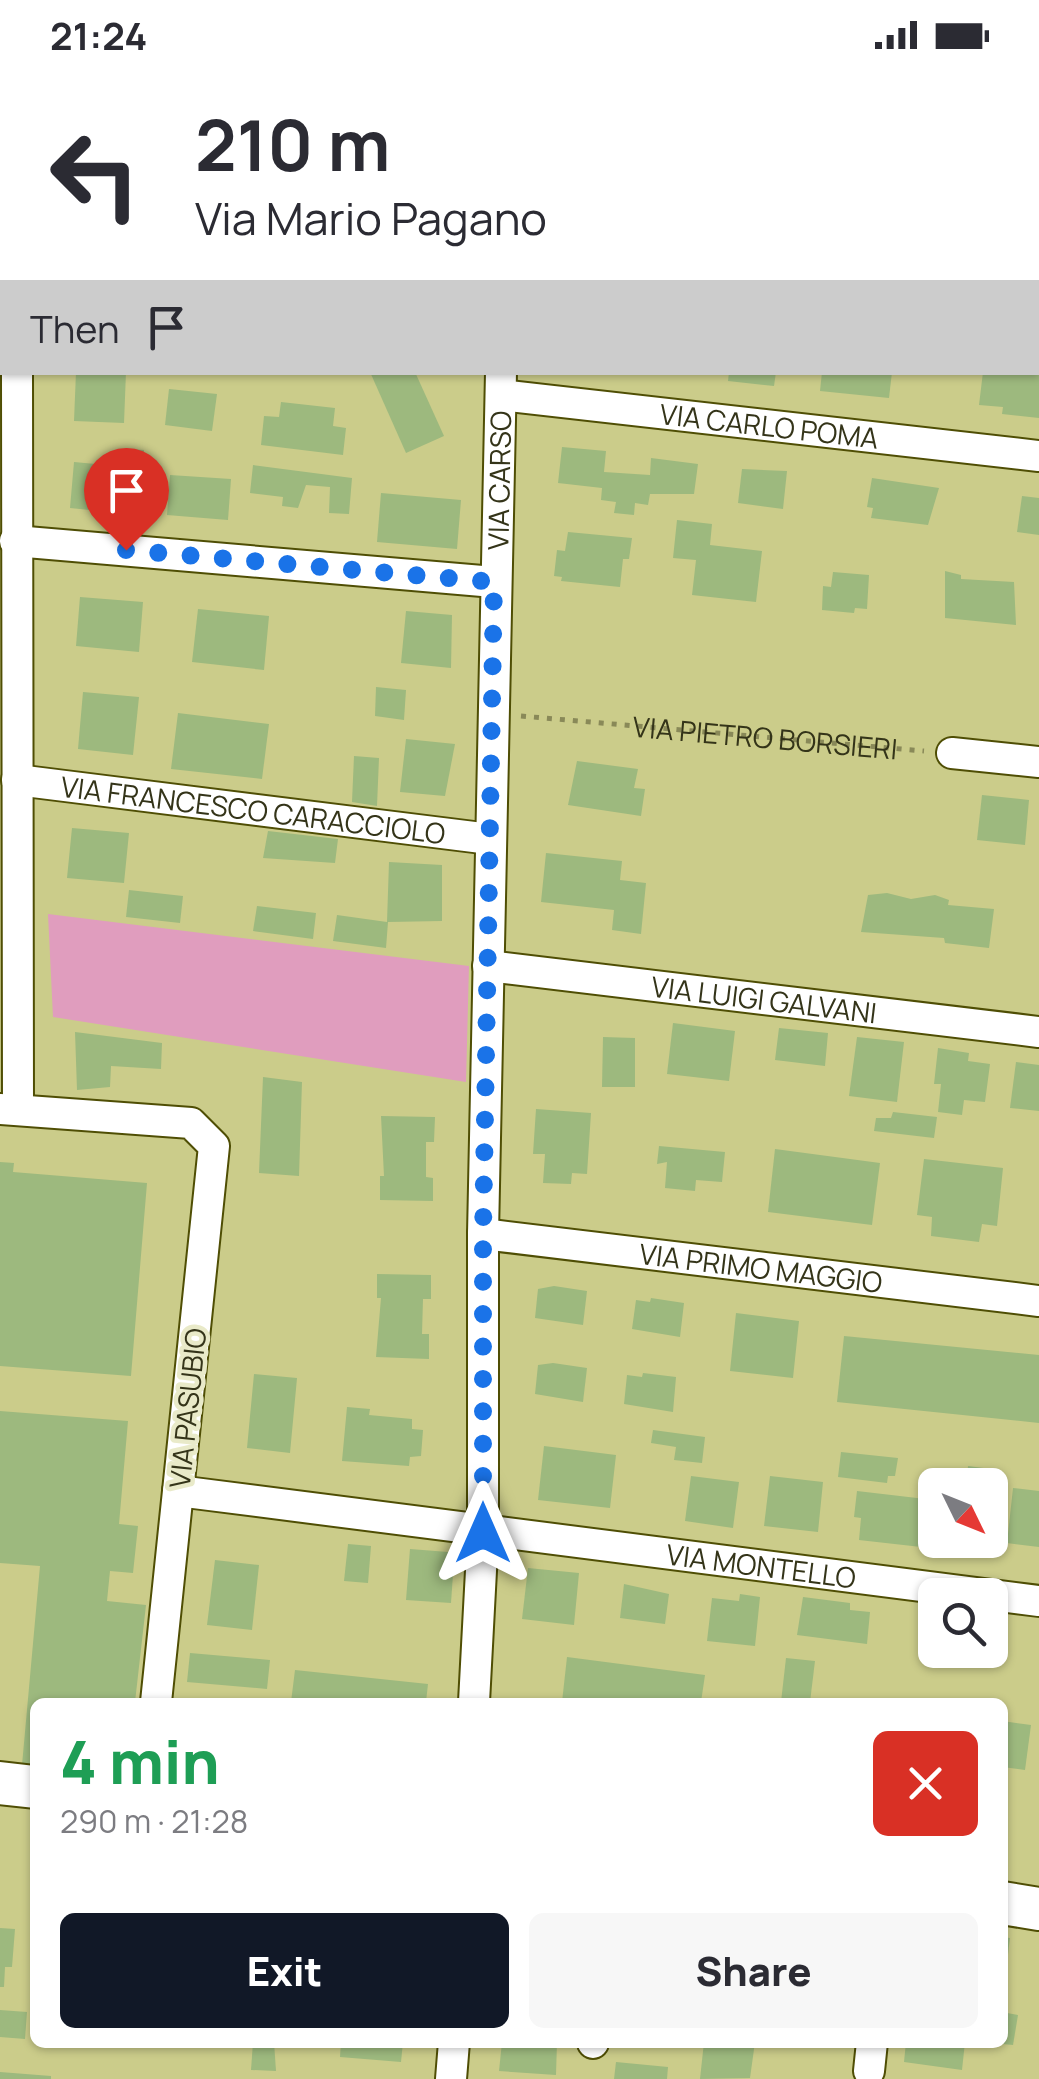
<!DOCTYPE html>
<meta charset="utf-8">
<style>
:root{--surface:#fff;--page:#f7f7f7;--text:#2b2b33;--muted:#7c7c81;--accent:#111827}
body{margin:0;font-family:Manrope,sans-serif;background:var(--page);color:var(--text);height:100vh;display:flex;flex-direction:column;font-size:38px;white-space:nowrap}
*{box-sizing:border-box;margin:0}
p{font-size:32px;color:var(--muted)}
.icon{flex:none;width:55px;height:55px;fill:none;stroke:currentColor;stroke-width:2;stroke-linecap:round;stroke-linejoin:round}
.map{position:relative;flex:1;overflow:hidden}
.details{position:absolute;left:30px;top:1628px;width:978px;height:350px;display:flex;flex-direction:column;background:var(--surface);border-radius:15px;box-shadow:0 2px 8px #0004}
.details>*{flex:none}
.banner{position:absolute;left:0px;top:0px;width:1040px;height:305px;box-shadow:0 2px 8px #0004;background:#fff;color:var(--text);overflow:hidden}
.needle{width:65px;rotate:133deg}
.tools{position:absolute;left:918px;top:1398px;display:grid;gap:20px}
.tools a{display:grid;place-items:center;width:90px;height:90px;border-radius:15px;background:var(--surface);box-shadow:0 2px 8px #0004;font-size:50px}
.pin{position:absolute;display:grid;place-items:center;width:85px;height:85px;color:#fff;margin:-102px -42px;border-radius:50% 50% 50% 0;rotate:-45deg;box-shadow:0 0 10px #0007}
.pin .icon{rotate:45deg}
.me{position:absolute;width:110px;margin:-55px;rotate:0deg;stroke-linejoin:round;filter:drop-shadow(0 0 8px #0008)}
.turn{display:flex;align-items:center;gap:35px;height:210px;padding:0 30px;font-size:45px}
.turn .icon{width:130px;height:130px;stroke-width:2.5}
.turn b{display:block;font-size:70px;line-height:85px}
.then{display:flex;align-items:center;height:95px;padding:0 30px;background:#0003;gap:20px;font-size:38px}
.round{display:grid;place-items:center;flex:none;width:105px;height:105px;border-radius:15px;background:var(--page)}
.headline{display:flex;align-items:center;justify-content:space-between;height:170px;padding:0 30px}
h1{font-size:60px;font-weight:800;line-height:75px;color:#1e9e55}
.cta{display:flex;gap:20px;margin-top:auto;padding:20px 30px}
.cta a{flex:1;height:115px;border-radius:15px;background:var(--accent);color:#fff;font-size:40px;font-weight:800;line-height:115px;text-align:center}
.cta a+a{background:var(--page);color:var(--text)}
.status{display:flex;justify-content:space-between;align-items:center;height:70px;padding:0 50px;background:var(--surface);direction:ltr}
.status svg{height:28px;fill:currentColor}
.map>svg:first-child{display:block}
</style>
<div class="status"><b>21:24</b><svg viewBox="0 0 49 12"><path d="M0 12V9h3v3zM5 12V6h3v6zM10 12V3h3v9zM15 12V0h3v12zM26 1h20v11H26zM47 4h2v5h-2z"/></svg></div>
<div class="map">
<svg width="1039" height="2009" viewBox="0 0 1039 2009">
<rect width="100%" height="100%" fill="#cbcc8a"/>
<path fill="#e09dbe" d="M48 844 469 896 466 1012 53 947Z"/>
<g fill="#9db97e">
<path d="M76 302H126L124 353 74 351Z"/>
<path d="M370 302H415L444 366 406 383Z"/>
<path d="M729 302H776L774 316 728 311Z"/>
<path d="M822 302H892L889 328 820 321Z"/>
<path d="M983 302H1039V348L1002 344 1003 337 979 335Z"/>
<path d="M169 319 217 324 212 361 165 355Z"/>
<path d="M281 332 335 338 333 356 346 358 343 385 261 375 264 346 279 347Z"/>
<path d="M562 377 606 381 604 402 650 405 651 388 698 394 694 424H650L648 435 635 433 634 445 614 443 616 432 601 430 602 418 558 413Z"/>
<path d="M128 379 144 380 138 445 70 438 74 392 128 397Z"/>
<path d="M253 395 352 408 349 444 329 443 330 417 306 415 298 438 282 436 283 427 250 423Z"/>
<path d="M742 399 787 401 783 439 738 433Z"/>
<path d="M170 405 231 409 228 450 167 445Z"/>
<path d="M872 408 939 418 928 455 871 448 873 438 867 437Z"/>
<path d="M381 423 461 430 457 479 377 472Z"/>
<path d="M1022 426 1039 428V465L1017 462Z"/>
<path d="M677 450 712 454 710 475 762 481 756 532 692 525 696 490 673 488Z"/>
<path d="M568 462 632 468 629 489H623L620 517 561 511 562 507 554 506 557 480 565 481Z"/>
<path d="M945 501 961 505V509L1014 512 1016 555 945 548Z"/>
<path d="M833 502 869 505 867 539 855 538 854 543 822 540 823 516 831 517Z"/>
<path d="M80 527 143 532 139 582 76 576Z"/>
<path d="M198 539 269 546 264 600 192 592Z"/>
<path d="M406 541 452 545 451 598 401 593Z"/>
<path d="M376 617 406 620 404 650 375 646Z"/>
<path d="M83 622 139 627 133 685 78 679Z"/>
<path d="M178 643 269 654 262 709 171 699Z"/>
<path d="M406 669 455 674 445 726 400 722Z"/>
<path d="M354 686 379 688 377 736 352 732Z"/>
<path d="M577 691 638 699 634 718 645 719 641 746 568 735Z"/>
<path d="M982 725 1029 730 1025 775 977 770Z"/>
<path d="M72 758 129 763 124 813 67 808Z"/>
<path d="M268 761 338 769 335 793 263 788Z"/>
<path d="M546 783 622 791 620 810 646 813 641 864 612 860 614 840 541 832Z"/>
<path d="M389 792 442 795V851L388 852 386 878 333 871 337 845 387 852Z"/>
<path d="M129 820 183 826 180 853 126 847Z"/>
<path d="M887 823 911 829 935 825 949 830 948 835 994 839 989 878 945 873 944 868 861 862 868 825Z"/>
<path d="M257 836 316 843 313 869 253 861Z"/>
<path d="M673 953 735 961 729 1011 667 1004Z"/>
<path d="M779 958 828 963 825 996 775 990Z"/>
<path d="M75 962 162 973 161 999 111 996 110 1017 77 1020Z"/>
<path d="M603 967 635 968V1017H602Z"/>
<path d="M857 967 904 972 897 1032 849 1026Z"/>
<path d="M938 978 969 983 968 991 990 994 985 1032 964 1030 962 1045 938 1042 941 1014H934Z"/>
<path d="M1016 992 1039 995V1041L1010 1038Z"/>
<path d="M263 1007 302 1012 299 1106 259 1103Z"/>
<path d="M536 1039 591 1043 587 1104 572 1103 571 1114 543 1113 545 1084H533Z"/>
<path d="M893 1042 937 1047 934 1068 874 1061 876 1048H891Z"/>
<path d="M381 1046 435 1047 434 1072H426V1107L433 1108V1131L380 1130V1106H384Z"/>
<path d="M659 1076 725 1082 722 1112 696 1110 695 1121 665 1118 667 1092 657 1094Z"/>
<path d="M775 1079 880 1093 872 1155 768 1142Z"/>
<path d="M924 1089 1003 1098 997 1156 982 1154 979 1172 931 1166 932 1147 917 1145Z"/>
<path d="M0 1092 14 1093 13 1102 147 1113 131 1306 0 1296Z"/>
<path d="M377 1204 431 1205V1229H423L422 1264H429V1289L376 1287 381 1228H377Z"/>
<path d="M554 1216 587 1221 583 1255 535 1248 538 1219Z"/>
<path d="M651 1228 684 1233 680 1267 632 1259 636 1230 650 1232Z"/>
<path d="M736 1243 799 1251 793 1308 730 1301Z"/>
<path d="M844 1266 1039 1285V1353L837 1332Z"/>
<path d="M553 1293 587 1298 583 1332 535 1324 538 1295Z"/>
<path d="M643 1303 676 1307 673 1342 624 1334 627 1305 642 1307Z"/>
<path d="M254 1304 297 1308 290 1383 247 1378Z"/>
<path d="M347 1337 370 1339 369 1345 412 1349V1359L423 1360 421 1386 410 1387 409 1396 342 1391Z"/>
<path d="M0 1341 128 1351 119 1454 138 1456 133 1503 110 1501 107 1531 146 1535 135 1632H35V1696L22 1695 40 1496 0 1493Z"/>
<path d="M653 1360 705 1367 702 1393 674 1390 676 1377 651 1373Z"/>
<path d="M544 1376 616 1385 610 1438 538 1430Z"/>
<path d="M841 1382 898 1388 895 1406H888L887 1413 838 1407Z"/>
<path d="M968 1396 999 1400 995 1427 990 1426V1415H966Z"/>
<path d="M691 1406 739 1412 733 1458 685 1451Z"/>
<path d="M770 1406 823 1412 818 1462 764 1456Z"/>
<path d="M1013 1418 1039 1421V1477L1007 1473Z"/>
<path d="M857 1421 934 1430 931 1457 923 1456 921 1477 859 1470 861 1448 854 1447Z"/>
<path d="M348 1474 371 1476 368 1513 344 1511Z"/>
<path d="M410 1479 448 1482 454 1490 451 1533 406 1530Z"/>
<path d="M215 1490 259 1495 252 1560 207 1555Z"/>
<path d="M528 1498 579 1503 574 1555 522 1549Z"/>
<path d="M624 1514 669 1524 665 1554 620 1548Z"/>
<path d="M740 1524 760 1527 755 1576 707 1571 712 1528 739 1531Z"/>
<path d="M803 1527 850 1533V1540L870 1542 867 1574 797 1565Z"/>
<path d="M930 1543 935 1544V1580H990V1550L1008 1552 1003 1592 925 1583Z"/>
<path d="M190 1583 270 1590 267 1619 187 1612Z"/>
<path d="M567 1587 705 1605 701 1632H562Z"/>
<path d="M786 1588 815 1591 810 1632H781Z"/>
<path d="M295 1600 428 1614 426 1632H291Z"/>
<path d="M1002 1651 1031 1655 1025 1700 1002 1697Z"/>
<path d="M0 1858 15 1859 12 1897H5L4 1917H0Z"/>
<path d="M1002 1867 1010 1868 1005 1909H1002Z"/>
<path d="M0 1940 27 1942 25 1969 0 1967Z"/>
<path d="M1002 1942 1018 1945 1013 1975 1002 1974Z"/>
<path d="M253 1972H274L276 2001 251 2000Z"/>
<path d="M341 1972H403L401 1992 340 1987Z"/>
<path d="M502 1972H557L556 2005 499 2001Z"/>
<path d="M704 1972H755L750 2008 700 2009Z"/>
<path d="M906 1972H965L962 2000 904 1992Z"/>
<path d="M616 1992 668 1997 667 2009H614Z"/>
<path d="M0 2002 51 2006V2009H0Z"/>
</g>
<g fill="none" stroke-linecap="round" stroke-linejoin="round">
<defs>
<path id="lane" d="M764 2 765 0"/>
<g id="street">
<path d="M333 0 334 2"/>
<path d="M32 2V0"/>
<path d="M432 2V0"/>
<path d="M680 2V0"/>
<path d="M1038 66H1039"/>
<path d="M0 244 2 245"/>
<path d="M17 302 18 1040"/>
<path id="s2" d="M501 325 1039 386"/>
<path d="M15 471 494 512"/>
<path d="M952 683 1039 692"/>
<path id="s3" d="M17 710 490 769"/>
<path id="s4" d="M488 896 1039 962"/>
<path d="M0 1039 191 1053 214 1076 156 1632"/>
<path id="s5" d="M483 1164 1039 1231"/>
<path id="s6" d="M178 1421 1039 1531"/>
<path id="s7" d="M474 1632 483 1463V1164L501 302"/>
<path d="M593 1973V1972"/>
<path d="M869 2001 872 1972"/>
<path d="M451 2009 454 1972"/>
</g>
<g id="secondary">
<path d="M0 1713 35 1717"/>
<path d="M1002 1833 1039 1839"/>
</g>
</defs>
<use href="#lane" stroke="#4f4e04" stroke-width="19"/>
<use href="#street" stroke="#4f4e04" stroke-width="34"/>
<use href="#secondary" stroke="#4f4e04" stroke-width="46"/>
<path stroke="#898958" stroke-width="5" stroke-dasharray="5 8" stroke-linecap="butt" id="s1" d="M521 646 924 681"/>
<use href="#lane" stroke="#fff" stroke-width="15"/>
<use href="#street" stroke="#fff" stroke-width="30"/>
<use href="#secondary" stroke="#fff" stroke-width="42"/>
</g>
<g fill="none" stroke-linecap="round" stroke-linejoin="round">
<path stroke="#1a73e8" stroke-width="18" stroke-dasharray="0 32.4" d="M126 480 494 512 483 1164V1463"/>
</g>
<g text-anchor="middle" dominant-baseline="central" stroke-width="9" stroke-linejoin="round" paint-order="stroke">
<g font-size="28" fill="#343419" stroke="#e9eac9">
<text stroke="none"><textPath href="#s2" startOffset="270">VIA CARLO POMA</textPath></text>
<text stroke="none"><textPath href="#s7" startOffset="1222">VIA CARSO</textPath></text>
<text stroke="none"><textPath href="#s1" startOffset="245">VIA PIETRO BORSIERI</textPath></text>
<text stroke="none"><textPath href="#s3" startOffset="238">VIA FRANCESCO CARACCIOLO</textPath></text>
<text stroke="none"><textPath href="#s4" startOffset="278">VIA LUIGI GALVANI</textPath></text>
<text stroke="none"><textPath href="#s5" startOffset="280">VIA PRIMO MAGGIO</textPath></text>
<text transform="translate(187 1338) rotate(-84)">VIA PASUBIO</text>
<text stroke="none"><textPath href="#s6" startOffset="588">VIA MONTELLO</textPath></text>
</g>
</g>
</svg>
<div class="tools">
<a><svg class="needle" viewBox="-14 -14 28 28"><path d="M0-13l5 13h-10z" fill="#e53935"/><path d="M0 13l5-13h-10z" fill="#7c7c81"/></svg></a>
<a><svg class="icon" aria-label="search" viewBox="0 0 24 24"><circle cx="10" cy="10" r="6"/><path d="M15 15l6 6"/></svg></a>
</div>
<div class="pin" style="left:126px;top:480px;background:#d93025"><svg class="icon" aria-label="arrive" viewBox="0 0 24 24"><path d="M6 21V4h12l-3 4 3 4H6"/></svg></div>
<svg class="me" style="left:483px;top:1463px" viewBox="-20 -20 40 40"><path d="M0-17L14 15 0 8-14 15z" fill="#1a73e8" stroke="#fff" stroke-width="4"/></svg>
<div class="banner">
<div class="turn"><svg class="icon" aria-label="left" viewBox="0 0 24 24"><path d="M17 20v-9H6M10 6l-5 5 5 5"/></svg><div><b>210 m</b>Via Mario Pagano</div></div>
<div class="then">Then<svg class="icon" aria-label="arrive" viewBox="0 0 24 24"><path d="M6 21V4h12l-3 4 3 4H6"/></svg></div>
</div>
<section class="details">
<div class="headline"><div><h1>4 min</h1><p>290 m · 21:28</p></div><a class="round" style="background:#d93025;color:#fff"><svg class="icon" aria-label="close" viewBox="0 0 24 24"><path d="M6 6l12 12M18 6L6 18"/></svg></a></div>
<div class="cta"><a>Exit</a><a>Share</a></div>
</section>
</div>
